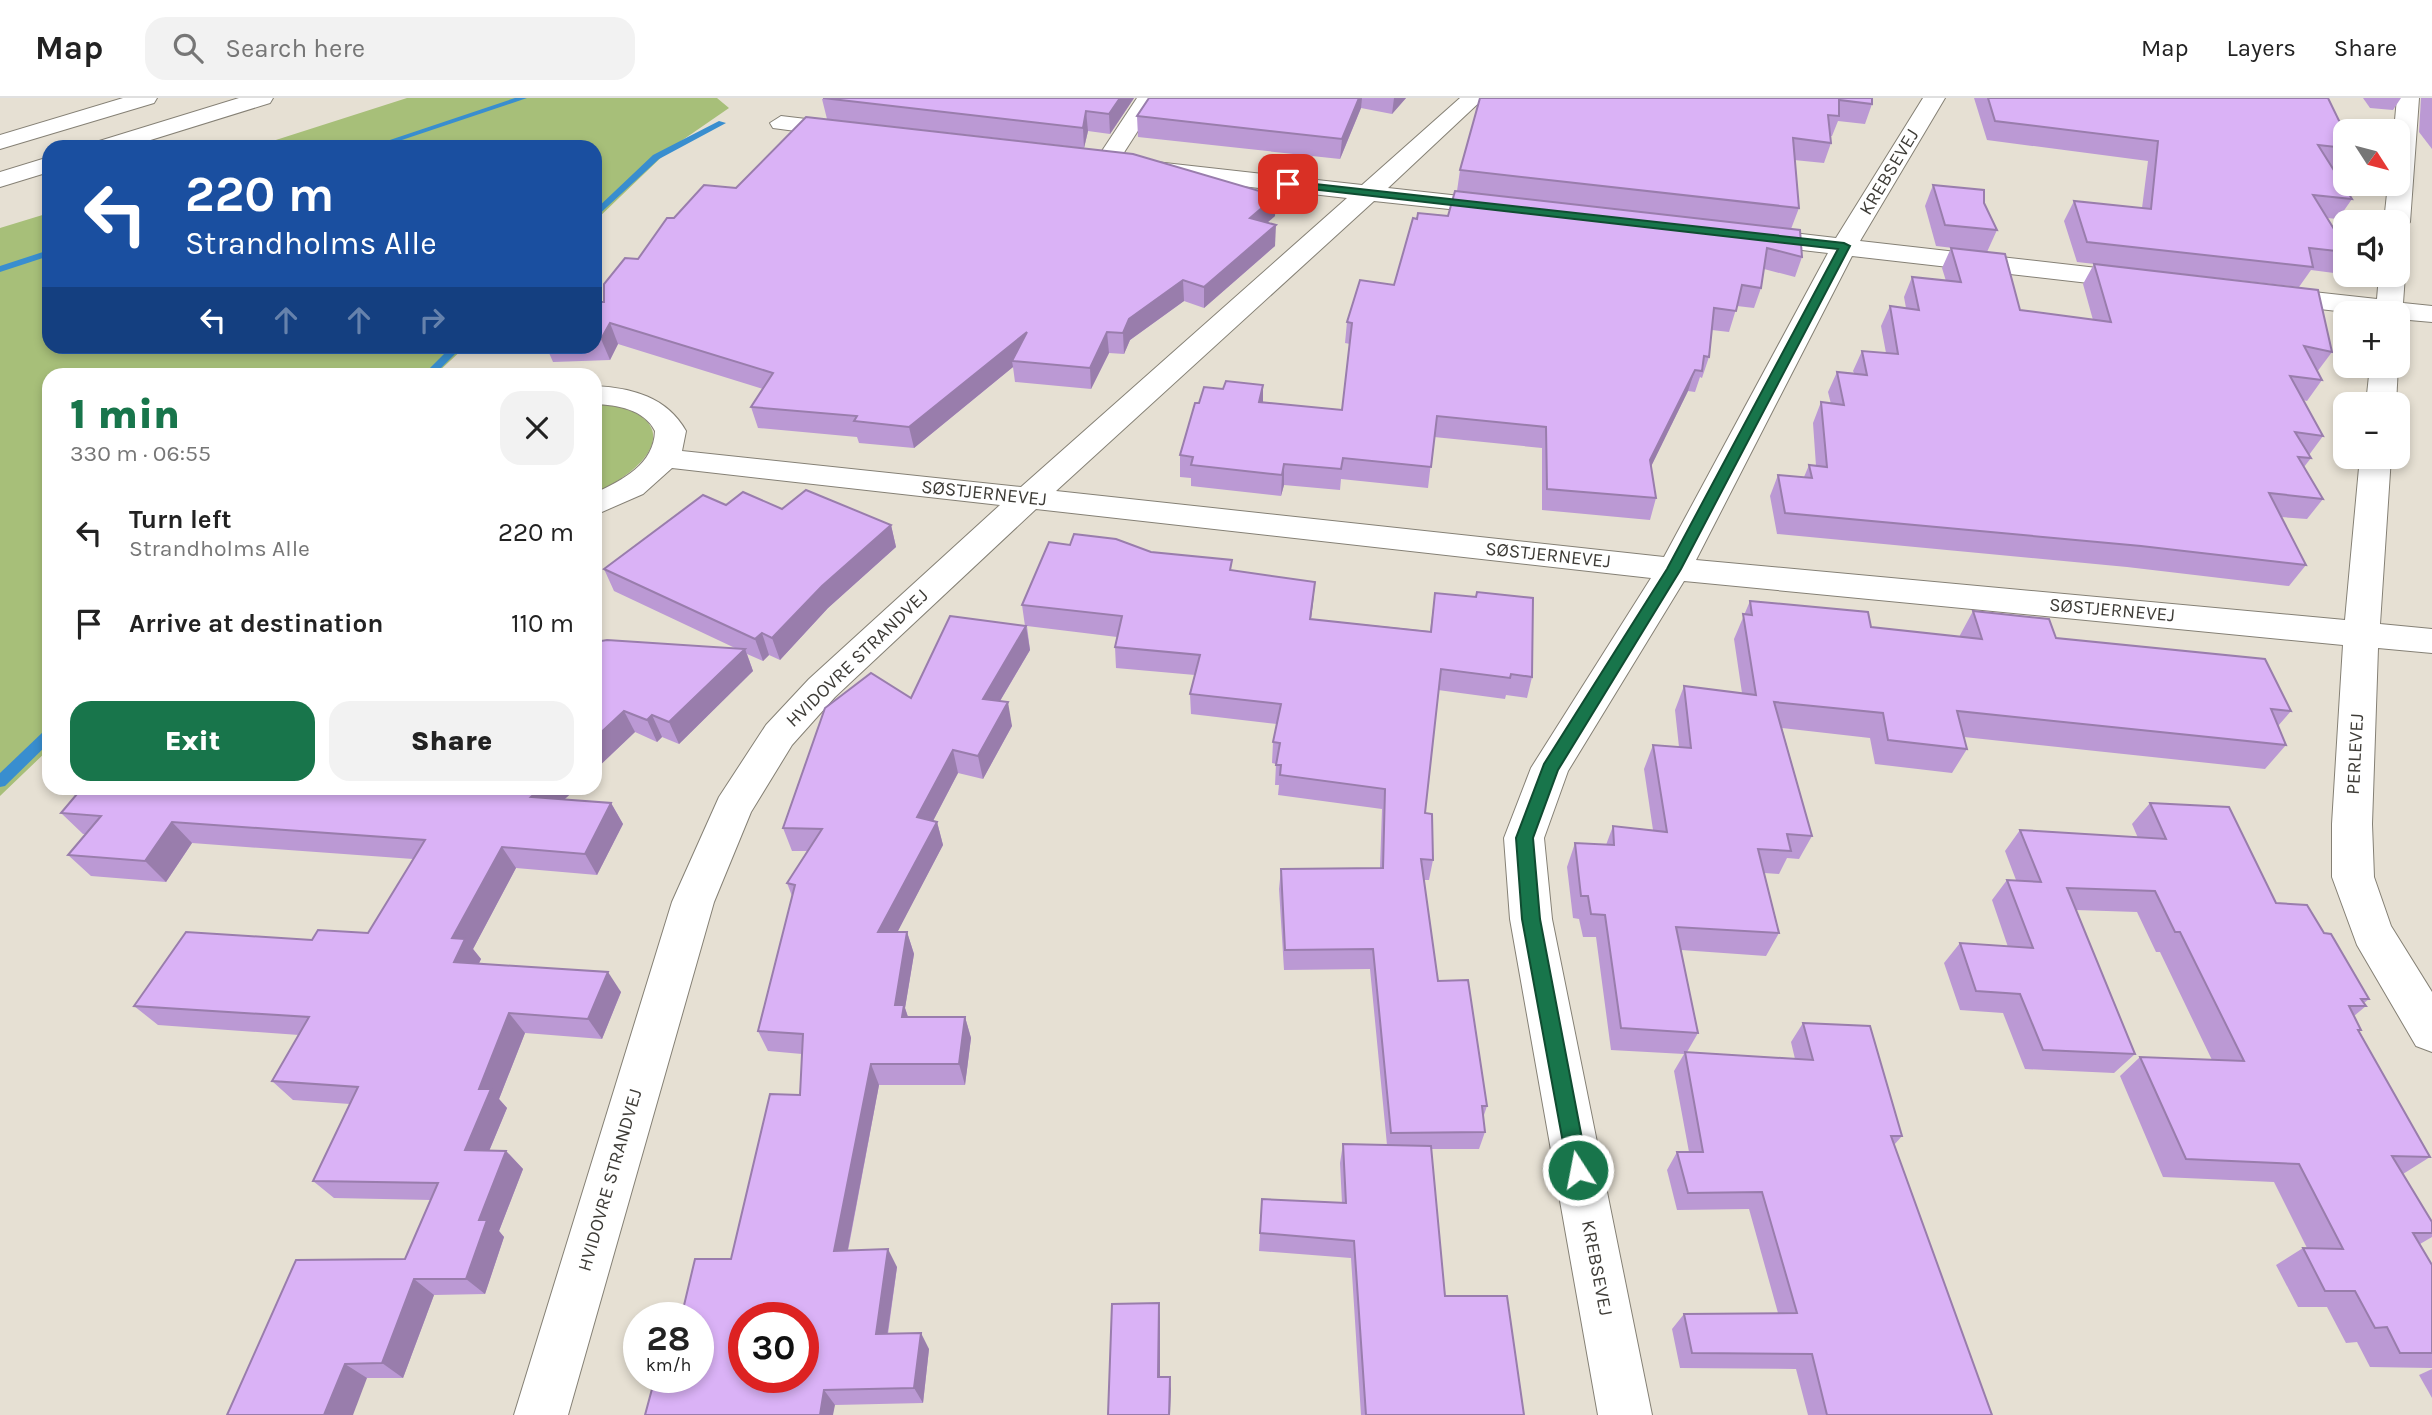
<!DOCTYPE html>
<meta charset="utf-8">
<style>
:root{--surface:#fff;--page:#f2f2f2;--text:#222;--muted:#767676;--line:#e0e0e0;--accent:#18754b}
body{margin:0;font-family:Karla,sans-serif;background:var(--page);color:var(--text);height:100vh;display:flex;flex-direction:column;font-size:26px;white-space:nowrap}
*{box-sizing:border-box;margin:0}
p{font-size:23px;color:var(--muted)}
.icon{flex:none;width:38px;height:38px;fill:none;stroke:currentColor;stroke-width:2;stroke-linecap:round;stroke-linejoin:round}
.map{position:relative;flex:1;overflow:hidden}
.drawer{position:absolute;left:42px;top:270px;width:560px;height:427px;display:flex;flex-direction:column;background:var(--surface);border-radius:21px;box-shadow:0 4px 10px #0003}
.drawer>*{flex:none}
.banner{position:absolute;left:42px;top:42px;width:560px;height:214px;border-radius:21px;box-shadow:0 4px 10px #0003;background:#1a4fa0;color:#fff;overflow:hidden}
.needle{width:46px;rotate:126deg}
.fabs{position:absolute;left:2333px;top:21px;display:grid;gap:14px}
.fabs a{display:grid;place-items:center;width:77px;height:77px;border-radius:14px;background:var(--surface);box-shadow:0 4px 10px #0003;font-size:35px}
.speed{position:absolute;left:623px;top:1204px;display:flex;gap:14px;font-size:35px;font-weight:700;text-align:center}
.speed>*{display:grid;place-content:center;width:91px;height:91px;border-radius:50%;background:var(--surface);box-shadow:0 4px 10px #0003;line-height:1}
.speed small{font-size:18px;font-weight:400}
.speed .limit{border:10px solid #d22;background:#fff;color:#111}
.pin{position:absolute;display:grid;place-items:center;width:60px;height:60px;color:#fff;margin:-30px;border-radius:14px;box-shadow:0 4px 10px #0006}
.me{position:absolute;width:77px;margin:-38px;rotate:349deg;stroke-linejoin:round;filter:drop-shadow(0 0 5px #0008)}
.turn{display:flex;align-items:center;gap:24px;height:147px;padding:0 28px;font-size:32px}
.turn .icon{width:91px;height:91px;stroke-width:2.5}
.turn b{display:block;font-size:49px;line-height:60px}
.lanes{display:flex;align-items:center;height:66px;padding:0 28px;background:#0003;justify-content:center;gap:35px;direction:ltr}
.lanes .off{opacity:.35}
.round{display:grid;place-items:center;flex:none;width:74px;height:74px;border-radius:21px;background:var(--page)}
.head{display:flex;align-items:center;justify-content:space-between;height:119px;padding:0 28px}
h1{font-size:42px;font-weight:800;line-height:52px;color:var(--accent)}
.primary-button{display:flex;gap:14px;margin-top:auto;padding:14px 28px}
.primary-button a{flex:1;height:80px;border-radius:21px;background:var(--accent);color:#fff;font-size:28px;font-weight:800;line-height:80px;text-align:center}
.primary-button a+a{background:var(--page);color:var(--text)}
ul{padding:0;list-style:none}
li{display:flex;align-items:center;gap:21px;height:91px;padding:0 28px}
li div{flex:1}
li b{display:block;font-size:26px}
li em{font-style:normal}
header{display:flex;align-items:center;gap:42px;box-sizing:border-box;height:98px;padding:0 35px;background:var(--surface);border-bottom:2px solid var(--line)}
header strong{font-size:33px}
nav{display:flex;gap:38px;margin-inline-start:auto;font-size:24px}
.search{width:490px;height:63px;background:var(--page);display:flex;align-items:center;gap:18px;box-sizing:border-box;padding:0 24px;border-radius:21px;color:var(--muted);font-size:26px}
.map>svg:first-child{display:block}
</style>
<header>
<strong>Map</strong>
<div class="search"><svg class="icon" aria-label="search" viewBox="0 0 24 24"><circle cx="10" cy="10" r="6"/><path d="M15 15l6 6"/></svg>Search here</div>
<nav><a>Map</a><a>Layers</a><a>Share</a></nav>
</header>
<div class="map">
<svg width="2432" height="1317" viewBox="0 0 2432 1317">
<rect width="100%" height="100%" fill="#e6e0d3"/>
<g fill="#a7bf79">
<path d="M407 0H717L729 10 671 50 595 123V49H254Z"/>
<path d="M49 115V248L465 249 436 276H49V651L0 698V130Z"/>
<path d="M595 304C686 316 658 366 595 395Z"/>
</g>
<g fill="none" stroke-linecap="round" stroke-linejoin="round">
<g fill="#398ecf" fill-rule="evenodd">
<path d="M515 0H527L381 49H369Z"/>
<path d="M719 23 726 25 659 61 595 120V112L653 57Z"/>
<path d="M49 152V158L0 174V168Z"/>
<path d="M452 248H463L435 276H424Z"/>
<path d="M49 632V645L5 688 0 689V675L44 633Z"/>
</g>
<defs>
<g id="minor">
<path d="M1137 0H1159L1114 70H1098L1094 65Z"/>
<path d="M1460 0H1484L1388 90 1505 103 1514 105 1517 110 1514 115 1505 117 1374 103 1056 393 1664 459 1828 155 1749 146 1740 143 1736 138 1740 133 1749 130 1836 140 1923 0H1945L1860 143 2141 175 2150 177 2154 183 2150 189 2141 191 1852 158 1696 462 2345 522 2360 359H2391L2380 526 2432 531V555L2378 550 2372 726 2374 779 2391 828 2432 894V954L2416 948 2357 847 2332 779V726L2343 547 1684 483 1568 673 1544 740 1552 821 1652 1317H1598L1510 821 1504 740 1531 670 1651 480 1036 411 835 599 792 647 751 714 714 804 568 1317H514L672 804 719 699 766 627 809 581 1000 407 672 370 643 396 595 417V395C623 382 654 366 655 333 644 311 617 307 595 306V288C632 290 667 299 686 333L682 353 1021 389 1347 100 1147 77 1139 75 1135 70 1139 65 1147 63 1362 87Z"/>
<path d="M2397 0H2419L2410 124 2406 129 2398 131V124H2384L2388 86H2398V33H2394Z"/>
<path d="M781 18 848 26 859 33 848 40 773 30 770 25Z"/>
<path d="M2398 170 2405 177 2403 205 2432 208V224L2398 221V215H2355L2267 205 2257 203 2254 197 2257 191 2267 189 2377 201 2379 177H2398Z"/>
<path d="M2398 267V268L2396 306H2366L2370 268Z"/>
</g>
<g id="highway">
<path d="M123 0H157L154 5 0 51V37Z"/>
<path d="M239 0H273L270 5 128 49H92L96 44Z"/>
<path d="M49 59V74L0 89V74Z"/>
</g>
</defs>
<use href="#minor" stroke="#858075" stroke-width="2"/>
<use href="#highway" stroke="#858075" stroke-width="2"/>
<use href="#minor" fill="#fff" fill-rule="evenodd"/>
<use href="#highway" fill="#fff" fill-rule="evenodd"/>
</g>
<g fill="#bb99d4">
<path d="M1134 0 1110 36 1088 33 1084 50 827 21 822 1Z"/>
<path d="M1149 0H1406L1392 16 1361 10 1340 61 1138 39 1137 18Z"/>
<path d="M1480 0H1872V6L1865 26 1838 23 1832 38H1830L1831 45 1824 65 1794 62 1799 110 1791 131 1457 93 1460 72Z"/>
<path d="M1974 0H2328L2345 35V64L2341 71 2332 70 2352 101 2338 121 2327 120 2345 149V159L2334 175 2311 172 2299 189 2077 164 2064 123 2074 103 2142 110 2148 63 1987 42Z"/>
<path d="M2363 0H2401L2393 12 2370 10Z"/>
<path d="M2421 0H2432V51L2419 34Z"/>
<path d="M1933 87 1984 105 1997 132 1987 154 1936 148 1925 108Z"/>
<path d="M736 90 1275 118 1267 125 1275 148 1204 210 1184 203 1130 242 1124 256 1109 255 1091 291 1015 284 1013 269 914 350 859 345 857 339 758 330 751 309 763 291 618 246 610 262 553 264 546 248H595V204H604L638 161 674 120Z"/>
<path d="M1448 118 1800 132 1802 159 1795 179 1764 171 1761 190 1754 210 1737 208 1729 234 1712 232 1709 259 1702 280 1700 279 1695 294 1688 293 1651 368 1656 400 1650 422 1542 412V350L1434 339 1428 390 1341 381 1340 392 1284 387 1281 398 1191 388V380L1180 379V357L1199 305 1223 291 1263 287V304L1342 312 1350 246 1345 245 1347 224 1394 187 1417 121Z"/>
<path d="M1951 150 2020 212 2093 222 2083 186 2094 166 2332 254 2317 274 2322 282 2307 303 2303 302 2323 338 2309 357 2311 360 2304 369 2323 401 2307 421 2281 419 2306 467 2289 488 2127 469 1777 436 1770 398 1778 377 1804 379 1809 367 1816 368 1813 325 1821 304 1831 306 1828 294 1837 274 1854 275 1853 273 1862 253 1886 255 1881 228 1890 208 1906 210 1904 199 1912 179 1946 183 1942 170Z"/>
<path d="M726 407 782 411 891 427 896 449 828 510 780 562 769 557 763 563 747 556 753 573 679 646 662 639 657 644 635 634 595 672V544L735 550 614 493 604 471Z"/>
<path d="M1151 454 1232 473 1315 484 1311 521 1430 533 1435 495 1532 579 1527 600 1506 597 1505 601 1438 592 1425 715 1433 762 1429 782H1424L1438 883 1487 1008 1483 1020 1485 1034 1479 1051H1431L1445 1198 1524 1317H1361L1351 1160 1259 1153 1262 1101 1342 1105 1340 1065 1343 1046 1387 1047 1370 871 1284 872 1279 791 1281 771 1380 770 1382 711 1278 697 1279 687H1275L1276 666 1272 665 1273 644 1277 626 1191 616 1190 596 1195 577 1116 570 1115 549 1117 539 1027 528 1030 552 1000 603 1012 628 983 681 958 675 933 723 937 724 943 747 897 834H907L914 856 905 910 908 919H965L971 940 965 987H879L848 1153 897 1169 888 1236 929 1251 923 1305 835 1307 664 1291 731 1161 800 997 802 956 768 953 758 933 792 798 787 785 807 753H792L783 730 911 600 1025 528 1022 507Z"/>
<path d="M1750 503 1871 529 1959 539 1973 513 2291 613 2278 628 2286 647 2265 671 1964 639 1967 651 1952 675 1875 666 1870 640 1782 630 1812 738 1799 761 1787 760 1779 776 1764 775 1779 835 1766 858 1681 852 1698 935 1687 954 1795 961 1791 944 1803 925 1902 1038 1894 1047 1992 1317H1808L1796 1271 1680 1270 1672 1231 1684 1216 1778 1215 1749 1111 1677 1112 1667 1072 1677 1054H1689L1674 973 1684 956 1611 952 1596 839H1583L1579 821 1573 820 1567 769 1575 745 1606 747 1613 728 1653 732 1644 671 1653 647 1679 649 1675 612 1684 588 1742 595 1734 541Z"/>
<path d="M82 690H577L564 701 611 705 623 726 597 777 516 770 473 851 481 861 479 865 621 894 602 941 525 935 499 1001 507 1010 489 1053H506L523 1071 499 1133 504 1139 485 1196 434 1197 403 1280H367L227 1317 405 1161 431 1102 334 1100 313 1083 350 1006 293 1002 272 983 299 937 158 927 134 908 312 842 368 835 413 761 192 745 166 784 91 778 68 757 86 736H83L61 715Z"/>
<path d="M2150 705 2276 805 2324 835 2369 901 2364 905 2366 908 2354 918 2361 932 2359 933 2430 1059 2403 1076 2432 1124V1139L2420 1146 2432 1167V1270L2370 1269 2357 1244 2346 1245 2327 1209H2298L2276 1167 2303 1150H2307L2274 1084 2163 1079 2120 978 2140 959 2212 962 2160 854H2156L2137 814 2076 812 2135 956 2114 975 2025 971 2003 915 1960 912 1944 865 1960 845 2008 849 1992 802 2007 782H2016L2005 753 2020 732 2138 740 2132 726Z"/>
<path d="M2432 1271V1300L2419 1277Z"/>
</g>
<g fill="#997dac">
<path d="M1120 0H1134L1110 36 1109 16Z"/>
<path d="M1359 0H1362L1361 10 1340 61 1342 41Z"/>
<path d="M1394 0H1406L1392 16Z"/>
<path d="M1086 13 1088 33 1084 50 1083 30Z"/>
<path d="M1276 98 1275 118 1249 140 1250 120Z"/>
<path d="M1276 127 1275 148 1204 210V189Z"/>
<path d="M1183 182 1184 203 1130 242 1124 256 1123 235 1129 221Z"/>
<path d="M610 225 618 246 610 262 601 241Z"/>
<path d="M1027 234 1012 263 1013 269 914 350 909 329Z"/>
<path d="M1107 234 1109 255 1091 291 1090 270Z"/>
<path d="M1695 272 1688 293 1644 383 1650 362Z"/>
<path d="M1263 287V308L1259 304Z"/>
<path d="M1284 366V387L1281 398 1282 377Z"/>
<path d="M891 427 896 449 828 510 780 562 772 540 822 488Z"/>
<path d="M1315 484 1313 505 1308 542 1310 521Z"/>
<path d="M1026 528 1030 552 987 625 983 601Z"/>
<path d="M762 535 769 557 763 563 755 541Z"/>
<path d="M745 551 753 573 679 646 669 624Z"/>
<path d="M1008 604 1012 628 983 681 978 658Z"/>
<path d="M624 613 635 634 595 672V640Z"/>
<path d="M652 617 662 639 657 644 647 622Z"/>
<path d="M953 652 958 675 923 742 917 719Z"/>
<path d="M541 690H577L544 720 531 699Z"/>
<path d="M611 705 623 726 597 777 585 756Z"/>
<path d="M172 724 192 745 166 784 145 763Z"/>
<path d="M937 724 943 747 886 856 878 834Z"/>
<path d="M502 749 516 770 473 851 481 861 470 884 454 864 452 840Z"/>
<path d="M907 834 914 856 905 910 911 928 909 940 895 907Z"/>
<path d="M608 874 621 894 602 941 588 921Z"/>
<path d="M509 915 525 935 499 1001 507 1010 482 1070 465 1052 479 991Z"/>
<path d="M965 919 971 940 965 987 959 966Z"/>
<path d="M871 966 879 987 844 1171 834 1153Z"/>
<path d="M506 1053 523 1071 499 1133 504 1139 485 1196 466 1181 479 1122Z"/>
<path d="M888 1151 897 1169 885 1252 876 1236Z"/>
<path d="M414 1181 434 1197 403 1280 382 1265Z"/>
<path d="M1159 1205 1160 1219V1291L1158 1279Z"/>
<path d="M921 1235 929 1251 923 1305 914 1290Z"/>
<path d="M345 1266 367 1280 353 1317H324Z"/>
<path d="M1170 1279 1171 1292 1170 1317H1169Z"/>
<path d="M824 1292 835 1307 833 1317H820Z"/>
</g>
<g fill="#dab2f6" stroke="#997dac" stroke-width="2" fill-rule="evenodd">
<path d="M823 0H1120L1109 16 1086 13 1083 30Z"/>
<path d="M1149 0H1359L1342 41 1137 18Z"/>
<path d="M1480 0H1872V6L1839 2V18L1828 17 1831 45 1793 40 1799 110 1460 72Z"/>
<path d="M1988 0H2328L2345 35V50L2318 47 2352 101 2313 97 2345 149V154L2309 150 2313 169 2087 144 2074 103 2151 111 2158 43 1995 23Z"/>
<path d="M806 19 1133 56 1276 98 1250 120 1276 127 1204 189 1183 182 1129 221 1123 235 1107 234 1090 270 1012 263 1027 234 909 329 854 323 857 318 751 309 773 275 610 225 601 241H595V204H604V186L625 160 638 161 667 120H674L704 87 736 90Z"/>
<path d="M1933 87 1984 92V105L1997 132 1945 127Z"/>
<path d="M1455 93 1800 132 1802 159 1767 150 1761 190 1742 187 1736 213 1714 210 1709 259 1704 258 1702 273 1695 272 1650 362 1656 400 1547 391 1546 329 1437 318 1431 369 1343 360 1341 371 1284 366 1282 377 1191 367 1193 359 1180 357 1195 305H1199L1204 289 1223 291 1226 283 1263 287 1259 304 1342 312 1352 225 1347 224 1360 182 1394 187 1413 120 1417 121 1418 115 1448 118Z"/>
<path d="M1951 150 2005 156 2020 212 2111 224 2094 166 2318 192 2332 254 2304 248 2322 282 2290 278 2323 338 2295 334 2311 360 2298 359 2323 401 2269 395 2306 467 2141 448 1785 415 1778 377 1812 380 1809 367 1827 369 1821 304 1844 307 1837 274 1867 277 1862 253 1898 256 1890 208 1919 212 1912 179 1961 184Z"/>
<path d="M806 392 891 427 822 488 772 540 762 535 755 541 604 471 703 397 726 407 743 394 782 411Z"/>
<path d="M1074 436 1116 441 1151 454 1232 462 1230 472 1315 484 1310 521 1431 534 1435 495 1476 499 1477 494 1533 500 1532 579 1511 576 1510 580 1441 571 1425 715 1432 716 1433 762 1421 761 1438 883 1468 882 1487 1008H1482L1485 1034 1391 1035 1373 851 1285 852 1281 771 1383 770 1385 691 1280 677 1281 667H1276L1280 645 1273 644 1281 606 1190 596 1200 557 1115 549 1122 518 1022 507 1049 444 1070 447Z"/>
<path d="M1750 503 1868 514 1871 529 1982 541 1973 513 2049 521 2056 540 2265 561 2291 613 2271 611 2286 647 1957 613 1967 651 1888 642 1883 615 1774 604 1812 738 1787 736 1791 753 1758 751 1779 835 1676 829 1698 935 1621 930 1605 817 1591 816 1588 798H1581L1575 745 1614 747 1613 728 1667 734 1653 647 1691 650 1684 588 1756 597 1743 516 1752 517Z"/>
<path d="M950 518 1026 528 983 601 1008 604 978 658 953 652 917 719 937 724 878 834H907L895 907H904L902 919H965L959 966H871L834 1153 888 1151 876 1236 921 1235 914 1290 824 1292 820 1317H645L652 1291H664L667 1279H698V1220H681L695 1161H731L770 996 800 997 803 936 758 933 795 787 787 785 822 731 783 730 825 610 871 575 911 600ZM744 1220H803V1279H744Z"/>
<path d="M607 542 745 551 669 624 652 617 647 622 624 613 595 640V544Z"/>
<path d="M82 690H541L531 699 611 705 585 756 502 749 452 840 465 841 454 864 608 874 588 921 509 915 479 991H491L465 1052 506 1053 479 1122H487L466 1181H414L382 1265 345 1266 324 1317H227L296 1162 405 1161 438 1085 313 1083 358 989 272 983 309 919 134 908 186 834 312 842 318 832 368 835 425 742 172 724 145 763 68 757 101 718 61 715Z"/>
<path d="M2150 705 2229 709 2276 805 2307 807 2324 835 2331 836 2369 901H2361L2366 908H2349L2361 932H2358L2430 1059 2392 1058 2432 1124V1135H2413L2432 1167V1255H2400L2387 1229 2375 1230 2355 1193H2325L2303 1150 2343 1151 2299 1066 2186 1061 2140 959 2244 963 2180 834H2175L2155 793 2067 790 2135 956 2043 952 2020 896 1976 893 1960 845 2033 850 2007 782 2041 784 2020 732 2166 741Z"/>
<path d="M1803 925 1870 928 1902 1038H1891L1992 1317H1827L1812 1256 1692 1255 1684 1216 1797 1215 1762 1094 1688 1095 1677 1054H1703L1685 954 1813 962Z"/>
<path d="M1343 1046 1431 1048 1445 1198H1507L1524 1317H1366L1354 1143 1260 1135 1262 1101 1346 1105Z"/>
<path d="M1159 1205 1158 1279H1170L1169 1317H1108L1112 1206Z"/>
</g>
<path fill="#18754b" stroke="#104c31" stroke-width="2" d="M1288 83 1844 145 1850 148 1681 471 1558 672 1533 740 1540 821 1588 1072 1585 1079 1578 1081 1571 1079 1568 1072 1522 821 1516 740 1544 666 1667 471 1838 151 1284 88Z"/>
<g text-anchor="middle" dominant-baseline="central" stroke-width="5" stroke-linejoin="round" paint-order="stroke">
<g font-size="19" fill="#3e3c37" stroke="#fff">
<text transform="translate(1889 74) rotate(-59)">KREBSEVEJ</text>
<text transform="translate(984 395) rotate(6)">SØSTJERNEVEJ</text>
<text transform="translate(1548 457) rotate(6)">SØSTJERNEVEJ</text>
<text transform="translate(2112 512) rotate(5)">SØSTJERNEVEJ</text>
<text transform="translate(857 560) rotate(-44)">HVIDOVRE STRANDVEJ</text>
<text transform="translate(2355 656) rotate(-87)">PERLEVEJ</text>
<text transform="translate(610 1082) rotate(-74)">HVIDOVRE STRANDVEJ</text>
<text transform="translate(1597 1170) rotate(79)">KREBSEVEJ</text>
</g>
</g>
</svg>
<div class="fabs">
<a><svg class="needle" viewBox="-14 -14 28 28"><path d="M0-13l5 13h-10z" fill="#e53935"/><path d="M0 13l5-13h-10z" fill="#767676"/></svg></a>
<a><svg class="icon" aria-label="sound" viewBox="0 0 24 24"><path d="M4 9h4l5-4v14l-5-4H4zM17 9q2 3 0 6"/></svg></a>
<a>+</a>
<a>−</a>
</div>
<div class="speed"><div>28<small>km/h</small></div><div class="limit">30</div></div>
<div class="pin" style="left:1288px;top:86px;background:#d93025"><svg class="icon" aria-label="arrive" viewBox="0 0 24 24"><path d="M6 21V4h12l-3 4 3 4H6"/></svg></div>
<svg class="me" style="left:1578px;top:1072px" viewBox="-20 -20 40 40"><circle r="17" fill="#18754b" stroke="#fff" stroke-width="3"/><path d="M0-11L8 9 0 5-8 9z" fill="#fff"/></svg>
<div class="banner">
<div class="turn"><svg class="icon" aria-label="left" viewBox="0 0 24 24"><path d="M17 20v-9H6M10 6l-5 5 5 5"/></svg><div><b>220 m</b>Strandholms Alle</div></div>
<div class="lanes"><svg class="icon" aria-label="left" viewBox="0 0 24 24"><path d="M17 20v-9H6M10 6l-5 5 5 5"/></svg><svg class="icon off" aria-label="ahead" viewBox="0 0 24 24"><path d="M12 20V5M6 11l6-6 6 6"/></svg><svg class="icon off" aria-label="ahead" viewBox="0 0 24 24"><path d="M12 20V5M6 11l6-6 6 6"/></svg><svg class="icon off" aria-label="right" viewBox="0 0 24 24"><path d="M7 20v-9h11M14 6l5 5-5 5"/></svg></div>
</div>
<section class="drawer">
<div class="head"><div><h1>1 min</h1><p>330 m · 06:55</p></div><a class="round"><svg class="icon" aria-label="close" viewBox="0 0 24 24"><path d="M6 6l12 12M18 6L6 18"/></svg></a></div>
<ul>
<li><svg class="icon" aria-label="left" viewBox="0 0 24 24"><path d="M17 20v-9H6M10 6l-5 5 5 5"/></svg><div><b>Turn left</b><p>Strandholms Alle</p></div><em>220 m</em></li>
<li><svg class="icon" aria-label="arrive" viewBox="0 0 24 24"><path d="M6 21V4h12l-3 4 3 4H6"/></svg><div><b>Arrive at destination</b></div><em>110 m</em></li>
</ul>
<div class="primary-button"><a>Exit</a><a>Share</a></div>
</section>
</div>
